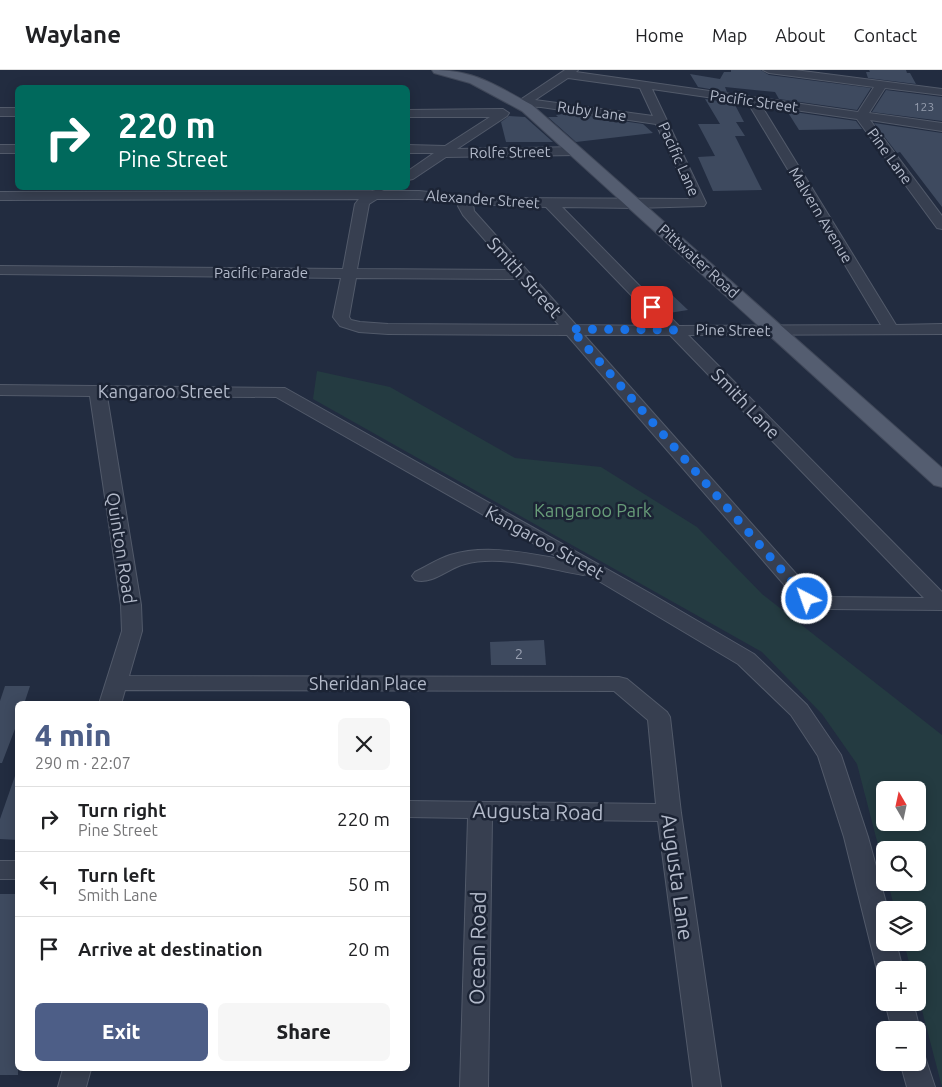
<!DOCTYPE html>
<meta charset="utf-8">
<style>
:root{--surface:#fff;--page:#f6f6f6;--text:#202124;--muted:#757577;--line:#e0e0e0;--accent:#4d5e87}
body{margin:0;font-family:Ubuntu,sans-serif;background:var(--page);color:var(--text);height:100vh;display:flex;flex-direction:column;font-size:19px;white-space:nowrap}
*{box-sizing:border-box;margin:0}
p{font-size:16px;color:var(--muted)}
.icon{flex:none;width:28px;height:28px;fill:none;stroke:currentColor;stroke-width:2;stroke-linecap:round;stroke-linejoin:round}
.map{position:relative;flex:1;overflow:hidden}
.panel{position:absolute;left:15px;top:631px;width:395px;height:370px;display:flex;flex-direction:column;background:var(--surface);border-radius:8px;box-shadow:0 2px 12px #0003}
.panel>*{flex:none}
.top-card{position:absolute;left:15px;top:15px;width:395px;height:105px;border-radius:8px;box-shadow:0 2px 12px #0003;background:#00695c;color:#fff;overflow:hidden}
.needle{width:32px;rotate:351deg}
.controls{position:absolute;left:876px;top:711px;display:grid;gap:10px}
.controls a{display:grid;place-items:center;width:50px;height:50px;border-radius:8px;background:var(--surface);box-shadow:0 2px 12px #0003;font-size:25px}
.pin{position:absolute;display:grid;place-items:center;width:42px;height:42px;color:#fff;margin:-21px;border-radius:10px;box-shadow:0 2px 8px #0006}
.me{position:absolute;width:55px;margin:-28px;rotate:319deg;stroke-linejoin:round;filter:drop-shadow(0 0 4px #0008)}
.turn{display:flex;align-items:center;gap:18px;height:105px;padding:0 20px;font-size:22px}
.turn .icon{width:65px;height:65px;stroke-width:2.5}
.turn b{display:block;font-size:35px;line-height:42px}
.round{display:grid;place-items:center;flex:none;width:52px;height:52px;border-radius:8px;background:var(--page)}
.head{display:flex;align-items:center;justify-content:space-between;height:85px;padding:0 20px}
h1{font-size:30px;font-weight:800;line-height:38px;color:var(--accent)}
.primary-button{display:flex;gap:10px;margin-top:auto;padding:10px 20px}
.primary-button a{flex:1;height:58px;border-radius:8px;background:var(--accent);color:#fff;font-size:20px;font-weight:800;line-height:58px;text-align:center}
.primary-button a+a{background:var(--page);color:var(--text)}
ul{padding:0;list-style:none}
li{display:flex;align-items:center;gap:15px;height:65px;padding:0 20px;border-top:1px solid var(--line)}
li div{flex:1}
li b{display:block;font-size:19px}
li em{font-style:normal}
header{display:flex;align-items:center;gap:30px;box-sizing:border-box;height:70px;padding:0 25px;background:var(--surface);border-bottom:1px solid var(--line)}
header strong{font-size:24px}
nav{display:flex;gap:28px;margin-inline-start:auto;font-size:18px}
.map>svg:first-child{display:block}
</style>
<header>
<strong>Waylane</strong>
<nav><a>Home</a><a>Map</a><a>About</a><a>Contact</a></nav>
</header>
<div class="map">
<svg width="942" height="1017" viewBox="0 0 942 1017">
<rect width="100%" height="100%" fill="#222c40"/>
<path fill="#243b41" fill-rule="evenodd" d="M317 301 390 317 515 388 601 397 697 457 762 524 942 665V1017L918 925V900H911L904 873 918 872V840H895L888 813 918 812V780H885V802L857 694 822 644 762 582 313 329ZM885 720H918V752H885Z"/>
<g fill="#3e4a5f">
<path d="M731 0H761L769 5 871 18 857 40 779 29 775 22 725 17 727 22 698 17 690 4 720 9 724 2H731Z"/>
<path d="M869 0H906L907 3H910L916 14 868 8 866 2H870Z"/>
<path d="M886 20 942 27V51L872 42Z"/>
<path d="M705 29 734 33 744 52H736L745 66H735L762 120 713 121 698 87 715 86 698 54H720Z"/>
<path d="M787 41 856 51 862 59 799 60Z"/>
<path d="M569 43 604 48 607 51 615 50 643 54 653 63 576 72 548 47H558L556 45Z"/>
<path d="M509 46 525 47 553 72H506L501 52Z"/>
<path d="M874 53 942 63V137L900 82 897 83Z"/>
<path d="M669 222 688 240 669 243 651 225Z"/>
<path d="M544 570 546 595H491L490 572Z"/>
<path d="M5 616H30L24 634H18V651L2 693H0V631Z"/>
<path d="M15 706H18V770L0 769V749Z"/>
<rect x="0" y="824" width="18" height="181"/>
</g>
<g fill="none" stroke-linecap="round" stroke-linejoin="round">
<defs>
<g id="minor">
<path d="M565 0H578L576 2 858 42 874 17 769 3 763 0H795L942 19V25L885 18 869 43 942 53V61L870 50 942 146V159L937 158 857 49 761 35 896 255 942 254V264L688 265 942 522V540L830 539 800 533 567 265 388 264 359 262 340 256 333 247 341 208 0 204V196L343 199 355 134 359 129 0 130V122L372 121 379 119 384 121H419L492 128 691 129 656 54 541 37 517 36 515 34 517 32ZM568 8 640 18 653 46 535 30ZM652 19 748 33 881 255 679 256 562 137 635 138 704 136 706 133ZM377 129H419L460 133 458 136 463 145 511 200 357 199 369 134ZM473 134 546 137 661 256 576 255 474 141ZM356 208 519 209 559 255 388 254 360 252 351 250 349 247ZM584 265H670L924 528 830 527 814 524Z"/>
<rect x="0" y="38" width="18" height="8"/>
<path d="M503 39 509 43 507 46 457 79 577 77 583 81 577 85 446 87 413 109 408 110V101L434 83H408V75L445 76 490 47H408V40Z"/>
<rect x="0" y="75" width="18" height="8"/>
<path d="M0 315 285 318 653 525 754 584 807 635 841 685 868 767 888 840H885V872H896L903 900H885V909L881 907 877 900 844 767 818 686 791 645 738 594 587 504 583 505C548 499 500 484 465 494 448 498 433 515 415 510L412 506 415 502C427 496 438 489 450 485 486 474 525 483 561 489L276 327 107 326 141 535 142 561 129 606 619 607 627 609 667 642 670 647 681 743 721 1017H693L658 751 492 749 488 1017H460L468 748 408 747V731L656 734 648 650 614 621 125 620 121 634H99L122 561 121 535 90 326 0 325Z"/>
<rect x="0" y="791" width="18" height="18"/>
<path d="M885 932H913L920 960 918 965V960H892Z"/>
<path d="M918 981 924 984 935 1017H907L900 992H918Z"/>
<path d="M63 999H91L86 1017H58Z"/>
</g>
<path id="major" d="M432 0C475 0 495 15 532 35L942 398V417L934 415 522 41 470 13 434 3Z"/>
</defs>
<use href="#minor" stroke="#525a6a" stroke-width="2"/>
<use href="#major" stroke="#404859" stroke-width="2"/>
<use href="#minor" fill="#373f50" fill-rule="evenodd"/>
<use href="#major" fill="#545d70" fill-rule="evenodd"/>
</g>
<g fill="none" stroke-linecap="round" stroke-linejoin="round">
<path stroke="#1a73e8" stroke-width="9" stroke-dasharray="0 16.2" d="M652 237 674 260 571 259 807 529"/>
</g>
<g text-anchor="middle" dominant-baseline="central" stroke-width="5" stroke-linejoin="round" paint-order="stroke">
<g font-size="12" fill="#969eaf">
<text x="924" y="36">123</text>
</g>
<g font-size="15" fill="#b3baca" stroke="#1c2435">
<text transform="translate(754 31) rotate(8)">Pacific Street</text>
<text transform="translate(592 41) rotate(8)">Ruby Lane</text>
<text transform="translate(510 82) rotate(-1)">Rolfe Street</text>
<text transform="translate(890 86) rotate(54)">Pine Lane</text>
<text transform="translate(679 89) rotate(66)">Pacific Lane</text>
<text transform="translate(483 129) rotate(4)">Alexander Street</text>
<text transform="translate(821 145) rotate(59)">Malvern Avenue</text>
<text transform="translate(699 191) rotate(42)">Pittwater Road</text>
<text x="261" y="202">Pacific Parade</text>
<text transform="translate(733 260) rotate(1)">Pine Street</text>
</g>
<g font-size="15" fill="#969eaf">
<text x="519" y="583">2</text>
</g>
<g font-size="18" fill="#b3baca" stroke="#1c2435">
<text transform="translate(525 207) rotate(48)">Smith Street</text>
<text x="164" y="321">Kangaroo Street</text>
<text transform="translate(746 333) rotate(46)">Smith Lane</text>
<text transform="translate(545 472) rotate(29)">Kangaroo Street</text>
<text transform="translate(122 478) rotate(81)">Quinton Road</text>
<text x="368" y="613">Sheridan Place</text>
</g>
<g font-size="18" fill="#689d79" stroke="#1c2435">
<text x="593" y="440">Kangaroo Park</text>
</g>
<g font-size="21" fill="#b3baca" stroke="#1c2435">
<text transform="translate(538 741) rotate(1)">Augusta Road</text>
<text transform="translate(678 807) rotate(82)">Augusta Lane</text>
<text transform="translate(477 878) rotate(-89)">Ocean Road</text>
</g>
</g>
</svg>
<div class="controls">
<a><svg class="needle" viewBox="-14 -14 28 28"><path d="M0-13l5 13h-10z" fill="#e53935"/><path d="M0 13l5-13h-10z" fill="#757577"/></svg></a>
<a><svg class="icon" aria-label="search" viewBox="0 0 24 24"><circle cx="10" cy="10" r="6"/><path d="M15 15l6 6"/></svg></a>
<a><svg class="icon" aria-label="layers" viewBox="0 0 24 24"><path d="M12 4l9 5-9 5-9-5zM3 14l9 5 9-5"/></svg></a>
<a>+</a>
<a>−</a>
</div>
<div class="pin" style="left:652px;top:237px;background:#d93025"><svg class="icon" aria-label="arrive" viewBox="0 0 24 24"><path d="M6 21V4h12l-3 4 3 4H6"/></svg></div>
<svg class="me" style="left:807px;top:529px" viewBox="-20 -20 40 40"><circle r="17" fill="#1a73e8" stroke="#fff" stroke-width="3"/><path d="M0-11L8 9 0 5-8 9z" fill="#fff"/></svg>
<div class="top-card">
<div class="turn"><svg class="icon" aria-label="right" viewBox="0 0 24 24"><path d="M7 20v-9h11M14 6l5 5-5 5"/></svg><div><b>220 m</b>Pine Street</div></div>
</div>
<section class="panel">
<div class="head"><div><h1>4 min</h1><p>290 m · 22:07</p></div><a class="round"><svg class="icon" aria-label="close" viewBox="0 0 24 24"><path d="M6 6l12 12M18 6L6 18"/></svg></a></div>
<ul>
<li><svg class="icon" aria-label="right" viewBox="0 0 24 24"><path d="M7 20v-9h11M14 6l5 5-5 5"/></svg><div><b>Turn right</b><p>Pine Street</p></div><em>220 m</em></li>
<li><svg class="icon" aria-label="left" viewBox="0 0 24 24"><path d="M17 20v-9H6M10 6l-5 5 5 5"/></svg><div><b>Turn left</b><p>Smith Lane</p></div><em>50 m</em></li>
<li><svg class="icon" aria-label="arrive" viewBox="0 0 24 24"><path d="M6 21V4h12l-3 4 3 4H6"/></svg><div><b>Arrive at destination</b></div><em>20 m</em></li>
</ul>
<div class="primary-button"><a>Exit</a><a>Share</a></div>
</section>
</div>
